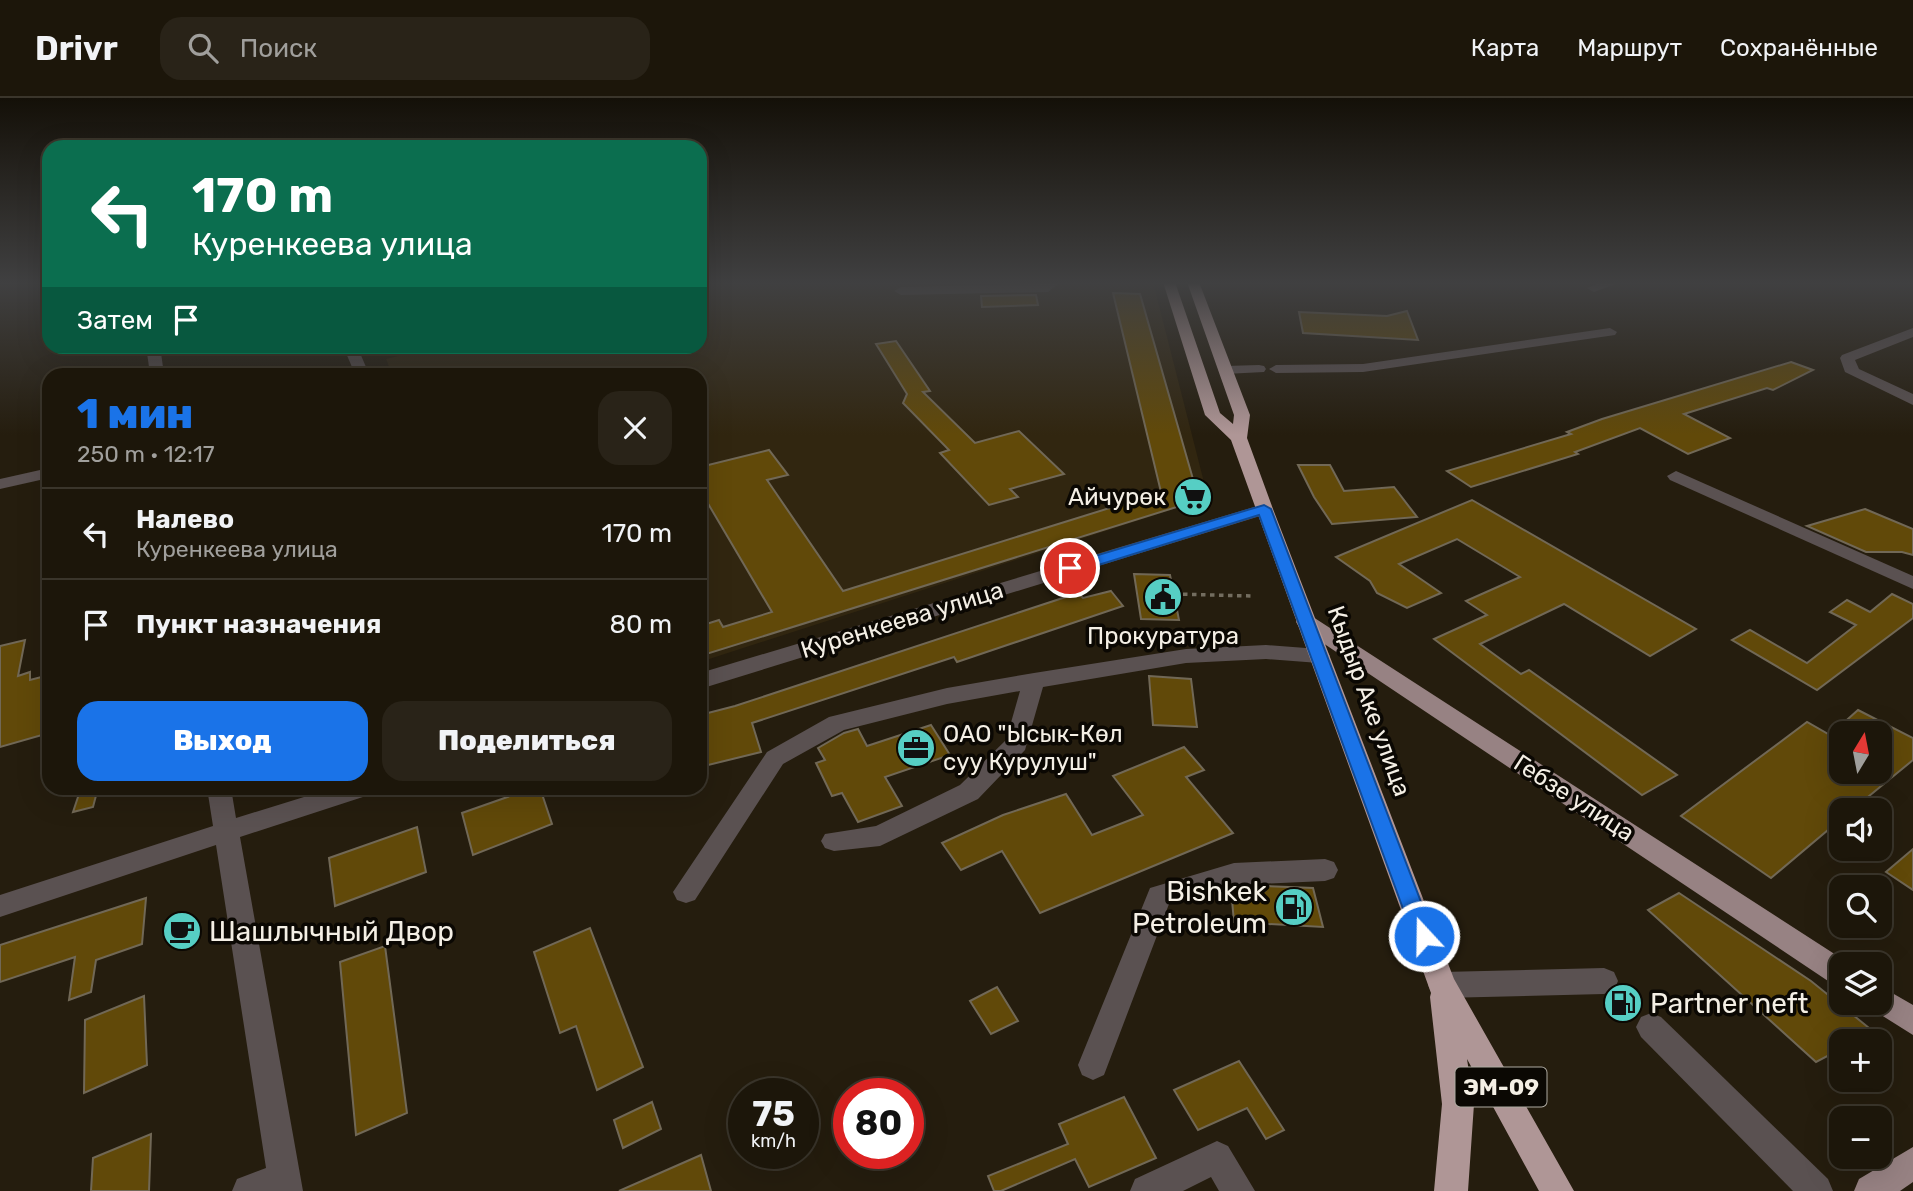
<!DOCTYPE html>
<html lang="ru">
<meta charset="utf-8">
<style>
:root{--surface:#1c160a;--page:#292318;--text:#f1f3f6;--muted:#a09f9c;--line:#3a352b;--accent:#1a73e8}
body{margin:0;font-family:Rubik,sans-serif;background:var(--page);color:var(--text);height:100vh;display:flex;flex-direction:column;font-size:26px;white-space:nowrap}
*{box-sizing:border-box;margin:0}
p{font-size:23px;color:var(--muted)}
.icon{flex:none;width:38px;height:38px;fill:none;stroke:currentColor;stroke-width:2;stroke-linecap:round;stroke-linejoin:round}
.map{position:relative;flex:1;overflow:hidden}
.side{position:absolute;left:42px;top:270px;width:665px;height:427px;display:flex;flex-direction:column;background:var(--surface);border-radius:21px;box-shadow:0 7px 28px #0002,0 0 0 2px var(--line)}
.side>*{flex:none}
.guide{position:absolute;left:42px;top:42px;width:665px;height:214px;border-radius:21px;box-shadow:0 7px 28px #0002,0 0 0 2px var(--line);background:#0b6e4f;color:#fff;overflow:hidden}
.needle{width:46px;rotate:10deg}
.tools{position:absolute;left:1829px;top:623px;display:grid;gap:14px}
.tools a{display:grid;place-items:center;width:63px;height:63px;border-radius:14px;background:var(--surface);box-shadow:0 7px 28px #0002,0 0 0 2px var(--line);font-size:35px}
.speed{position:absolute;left:728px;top:980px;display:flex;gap:14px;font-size:35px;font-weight:700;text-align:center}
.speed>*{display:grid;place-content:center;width:91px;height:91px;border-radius:50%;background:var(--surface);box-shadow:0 7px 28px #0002,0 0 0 2px var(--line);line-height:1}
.speed small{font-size:18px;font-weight:400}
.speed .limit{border:10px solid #d22;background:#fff;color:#111}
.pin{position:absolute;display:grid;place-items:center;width:60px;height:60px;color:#fff;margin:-30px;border:4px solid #fff;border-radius:50%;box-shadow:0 2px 7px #0007}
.me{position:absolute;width:77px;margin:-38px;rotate:339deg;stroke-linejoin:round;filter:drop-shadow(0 0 5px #0008)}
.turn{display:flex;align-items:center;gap:24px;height:147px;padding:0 35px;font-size:32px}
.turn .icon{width:91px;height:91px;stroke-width:2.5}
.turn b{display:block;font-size:49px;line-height:60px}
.then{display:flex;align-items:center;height:66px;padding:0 35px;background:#0003;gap:14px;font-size:26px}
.round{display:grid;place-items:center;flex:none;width:74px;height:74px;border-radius:21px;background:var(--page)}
.overview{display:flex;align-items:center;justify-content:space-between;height:119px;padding:0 35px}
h1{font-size:42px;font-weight:800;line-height:52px;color:var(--accent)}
.cta{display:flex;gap:14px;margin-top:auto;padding:14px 35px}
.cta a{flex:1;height:80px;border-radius:21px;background:var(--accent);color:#fff;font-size:28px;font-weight:800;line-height:80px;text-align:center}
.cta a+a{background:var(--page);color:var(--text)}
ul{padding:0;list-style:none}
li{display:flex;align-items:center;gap:21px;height:91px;padding:0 35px;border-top:2px solid var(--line)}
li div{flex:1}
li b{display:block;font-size:26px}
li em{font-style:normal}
header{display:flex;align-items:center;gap:42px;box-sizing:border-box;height:98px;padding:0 35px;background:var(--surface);border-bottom:2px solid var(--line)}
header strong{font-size:33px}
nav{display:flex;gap:38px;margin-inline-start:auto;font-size:24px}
.search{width:490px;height:63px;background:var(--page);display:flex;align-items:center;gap:18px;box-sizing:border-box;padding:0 24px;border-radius:21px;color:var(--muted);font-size:26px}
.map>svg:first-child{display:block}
</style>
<header>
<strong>Drivr</strong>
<div class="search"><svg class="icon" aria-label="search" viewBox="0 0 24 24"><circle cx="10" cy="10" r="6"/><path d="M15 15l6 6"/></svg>Поиск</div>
<nav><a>Карта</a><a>Маршрут</a><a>Сохранённые</a></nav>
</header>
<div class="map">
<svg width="1913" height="1093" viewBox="0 0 1913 1093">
<rect width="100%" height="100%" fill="#251d0e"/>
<path fill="#312610" d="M700 184H1153L1208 400 700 564V276H392L386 261 438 248H700Z"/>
<g fill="#614909" stroke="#716856" stroke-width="2" fill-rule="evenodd">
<path d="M1113 195 1140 196 1199 402 700 558V528L719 522 723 529 772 514 700 392V369L769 352 788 377 767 382 843 493 1161 394Z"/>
<path d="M1036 197 1038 207 982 209 981 198Z"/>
<path d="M1407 213 1418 242 1303 235 1299 214 1387 218Z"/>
<path d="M896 243 930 293 923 294 975 345 1019 333 1064 376 1010 391 1018 399 989 407 940 355 949 352 903 305 907 296 876 246Z"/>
<path d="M1791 264 1813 272 1773 292 1767 290 1684 316 1730 340 1688 356 1640 330 1575 354 1578 356 1471 389 1447 373 1571 336 1567 334 1602 321Z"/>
<path d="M1298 367H1330L1344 393 1394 389 1417 419 1332 426 1314 399Z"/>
<path d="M1472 402 1696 531 1650 558 1564 506 1480 546 1521 576 1529 572 1677 677 1642 697 1434 541 1487 517 1466 503 1520 479 1457 441 1399 466 1441 495 1407 510 1377 495 1370 483 1336 459Z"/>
<path d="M1865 411 1913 431V457L1902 454H1866L1807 428Z"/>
<path d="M1134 476 1170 477 1179 522 1141 521Z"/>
<path d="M1111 493 1123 508 957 564 954 559 752 625 761 654 700 669V617L735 608 1078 495 1083 500Z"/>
<path d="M1892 496 1913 506V520L1817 592 1732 542 1750 532 1807 565 1856 527 1830 514 1847 502 1870 514Z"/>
<path d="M25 542 18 578 30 574V582L49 577V635L0 649V548Z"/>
<path d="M1149 578 1191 581 1197 629 1153 627Z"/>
<path d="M1858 612 1913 640V662L1852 712H1841V721L1771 780 1681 718 1807 624 1830 637ZM1841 635H1880V674H1841Z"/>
<path d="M931 627 950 657 885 679 902 708 858 724 842 695 832 698 816 665 825 662 818 650 844 635 858 631 867 648Z"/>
<path d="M1184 649 1204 672 1186 679 1233 735 1040 815 1002 753 961 772 942 745 1003 717 1066 696 1092 737 1143 717 1113 678Z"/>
<path d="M81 690H98L93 709 73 714Z"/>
<path d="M533 690H540L552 726 473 757 462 715Z"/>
<path d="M417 729 426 774 335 808 329 760Z"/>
<path d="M1913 751V792L1886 774Z"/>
<path d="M1264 788 1313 790 1323 829 1234 824 1231 791 1265 793Z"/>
<path d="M1679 795 1811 883 1874 934 1856 943H1841V951L1816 964 1648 812Z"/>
<path d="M146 800 142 846 96 862 91 894 69 902 75 859 0 884V847Z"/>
<path d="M590 830 643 969 597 992 576 928 560 935 534 854Z"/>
<path d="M385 848 407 1015 356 1037 340 864Z"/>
<path d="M997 889 1018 923 991 936 970 903Z"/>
<path d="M144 898 147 967 84 995 85 922Z"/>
<path d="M1239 963 1284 1032 1266 1041 1247 1010 1198 1032 1174 992Z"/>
<path d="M1124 999 1156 1060 1089 1089 1075 1061 1001 1093H994L988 1078 1068 1046 1059 1026Z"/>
<path d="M652 1004 661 1031 623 1050 614 1022Z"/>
<path d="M151 1036 149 1093H91L93 1060Z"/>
<path d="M701 1057 711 1093H619Z"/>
</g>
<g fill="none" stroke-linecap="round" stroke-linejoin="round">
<path stroke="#736d5f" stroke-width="3.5" stroke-dasharray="4.5 4.5" stroke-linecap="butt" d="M1174 496 1251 498"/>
<g fill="#5a5151" fill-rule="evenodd">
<path d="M1047 184H1060L1048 194 901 197 894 193 901 189 1044 186Z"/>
<path d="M1602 184H1621L1594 194 1587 190Z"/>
<path d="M1610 230 1617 234 1615 237 1363 274 1276 275 1269 271 1276 267 1363 266Z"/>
<path d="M1913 230V239L1855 262 1859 271 1913 296V307L1845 274 1840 260 1842 257Z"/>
<path d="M146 248H160L164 276H150Z"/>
<path d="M343 248H357L369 276H355Z"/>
<path d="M1259 267 1264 268 1266 271 1264 274 1225 276 1218 272 1225 268Z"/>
<path d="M49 370V380L0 391V381Z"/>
<path d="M1676 373 1913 478V491L1670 382 1667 378Z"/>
<path d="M1264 406 1273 411 1270 415 700 591V575Z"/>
<path d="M1266 547 1319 551 1327 553 1330 558 1327 563 1319 565 1266 561 1186 565 1043 589 1025 652 978 701 880 748 834 753 825 750 821 743 825 736 876 728 960 687 1006 642 1020 593 947 606 844 632 783 666 695 802 686 805 677 802 673 794 767 654 829 619 947 590 1034 575 1186 551Z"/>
<path d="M207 690H231L236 720 333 690H372L369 697 240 739 303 1093H232L237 1081 266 1070 216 747 0 819V797L213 728Z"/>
<path d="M1325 761 1334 764 1338 772 1334 780 1325 783 1234 787 1169 806 1104 977 1093 982 1082 977 1078 967 1150 790 1234 765Z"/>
<path d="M1604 870 1614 874 1618 883 1614 892 1604 896 1442 900 1432 896 1428 887 1432 878 1442 874Z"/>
<path d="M1651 915 1661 919 1828 1081 1833 1093H1793L1641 939 1636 929 1641 919Z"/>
<path d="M1217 1043 1228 1048 1255 1093H1219L1211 1079 1183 1093H1130L1135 1081Z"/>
</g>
<g fill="#978283" fill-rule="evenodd">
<path d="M1306 517 1313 519 1850 866H1841V889L1831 885 1299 529 1296 524 1299 519Z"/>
<path d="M1880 888 1913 907V937L1870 910 1867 905H1880Z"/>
<path d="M1913 1049V1084L1900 1093H1854L1859 1081Z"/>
</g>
<path fill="#af9696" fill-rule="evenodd" d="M1163 184H1175L1220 315 1233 326 1234 317 1187 184H1199L1250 317 1247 340 1273 411 1454 881 1574 1093H1539L1467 961 1474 1006 1468 1093H1434L1442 1006 1430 899 1431 895 1231 342 1205 317Z"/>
</g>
<linearGradient id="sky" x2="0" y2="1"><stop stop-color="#141008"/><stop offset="0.55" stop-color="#404041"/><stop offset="1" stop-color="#404041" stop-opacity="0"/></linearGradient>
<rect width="1913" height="337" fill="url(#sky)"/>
<path fill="#1a73e8" stroke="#114b97" stroke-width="2" d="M1264 407 1271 411 1434 838 1431 845 1424 848 1416 845 1413 838 1259 417 1076 474H1065L1063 470 1065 467Z"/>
<defs>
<symbol id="supermarket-disc" viewBox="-11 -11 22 22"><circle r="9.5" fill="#56cec4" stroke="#0b0803"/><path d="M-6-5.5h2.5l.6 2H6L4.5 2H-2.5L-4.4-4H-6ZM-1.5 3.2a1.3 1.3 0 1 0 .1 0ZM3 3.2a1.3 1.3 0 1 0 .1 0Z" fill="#111"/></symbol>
<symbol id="civic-disc" viewBox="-11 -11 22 22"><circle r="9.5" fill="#56cec4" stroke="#0b0803"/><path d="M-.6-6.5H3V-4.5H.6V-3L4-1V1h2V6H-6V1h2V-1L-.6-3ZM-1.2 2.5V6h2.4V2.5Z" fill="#111"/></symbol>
<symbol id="office-disc" viewBox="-11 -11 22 22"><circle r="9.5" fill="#56cec4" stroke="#0b0803"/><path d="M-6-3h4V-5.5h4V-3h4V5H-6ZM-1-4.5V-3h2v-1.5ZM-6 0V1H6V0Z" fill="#111"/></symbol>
<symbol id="fuel-disc" viewBox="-11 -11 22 22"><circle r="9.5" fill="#56cec4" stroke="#0b0803"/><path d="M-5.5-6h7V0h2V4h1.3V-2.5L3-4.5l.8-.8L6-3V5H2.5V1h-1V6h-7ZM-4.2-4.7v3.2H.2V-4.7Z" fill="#111"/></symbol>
<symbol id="cafe-disc" viewBox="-11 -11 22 22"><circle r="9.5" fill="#56cec4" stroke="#0b0803"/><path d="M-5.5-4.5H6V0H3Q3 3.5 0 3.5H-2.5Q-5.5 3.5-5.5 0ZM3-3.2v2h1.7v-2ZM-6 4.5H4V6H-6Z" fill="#111"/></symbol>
</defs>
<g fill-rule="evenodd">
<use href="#supermarket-disc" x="1171" y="377" width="44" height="44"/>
<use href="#civic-disc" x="1141" y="477" width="44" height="44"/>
<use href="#office-disc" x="894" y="628" width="44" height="44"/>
<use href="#fuel-disc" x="1272" y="787" width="44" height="44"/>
<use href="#cafe-disc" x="160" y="811" width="44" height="44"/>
<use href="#fuel-disc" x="1601" y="883" width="44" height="44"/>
</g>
<g text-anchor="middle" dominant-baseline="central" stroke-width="7" stroke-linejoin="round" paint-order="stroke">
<rect fill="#0b0803" stroke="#aeaaa1" stroke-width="2" x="1455.5" y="969.5" width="91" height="39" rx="5"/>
<g font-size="23" font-weight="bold" fill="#f4efe5">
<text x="1501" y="989">ЭМ-09</text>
</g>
<g font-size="24" fill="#f4efe5" stroke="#0b0803" text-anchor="end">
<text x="1166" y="399">Айчурөк</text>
<text x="1163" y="538" text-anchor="middle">Прокуратура</text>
<text x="943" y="636" text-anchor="start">ОАО "Ысык-Көл<tspan x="943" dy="28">суу Курулуш"</tspan></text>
</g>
<g font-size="24" fill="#f4efe5" stroke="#0b0803">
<text transform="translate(902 522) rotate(-17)">Куренкеева улица</text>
<text transform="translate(1369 603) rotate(70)">Кыдыр Аке улица</text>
<text transform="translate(1574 700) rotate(33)">Гебзе улица</text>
</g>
<g font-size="28" fill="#f4efe5" stroke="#0b0803" text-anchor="start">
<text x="1267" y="793" text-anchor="end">Bishkek<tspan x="1267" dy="32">Petroleum</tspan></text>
<text x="209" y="833">Шашлычный Двор</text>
<text x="1650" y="905">Partner neft</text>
</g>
</g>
</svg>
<div class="tools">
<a><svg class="needle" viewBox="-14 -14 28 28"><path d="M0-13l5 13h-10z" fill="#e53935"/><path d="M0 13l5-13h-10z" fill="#a09f9c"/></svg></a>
<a><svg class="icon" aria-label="sound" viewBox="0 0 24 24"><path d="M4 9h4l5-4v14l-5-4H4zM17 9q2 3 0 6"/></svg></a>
<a><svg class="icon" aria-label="search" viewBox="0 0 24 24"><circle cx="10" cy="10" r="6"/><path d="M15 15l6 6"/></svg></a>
<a><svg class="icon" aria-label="layers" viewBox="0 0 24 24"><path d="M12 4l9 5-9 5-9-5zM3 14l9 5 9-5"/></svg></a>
<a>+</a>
<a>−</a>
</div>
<div class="speed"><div>75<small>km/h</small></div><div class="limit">80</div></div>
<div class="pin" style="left:1070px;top:470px;background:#d93025"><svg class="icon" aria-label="arrive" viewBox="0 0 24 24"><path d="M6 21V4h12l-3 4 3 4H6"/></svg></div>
<svg class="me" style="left:1424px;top:838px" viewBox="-20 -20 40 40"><circle r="17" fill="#1a73e8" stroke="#fff" stroke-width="3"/><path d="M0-11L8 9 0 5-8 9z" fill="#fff"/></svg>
<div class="guide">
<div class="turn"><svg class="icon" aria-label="left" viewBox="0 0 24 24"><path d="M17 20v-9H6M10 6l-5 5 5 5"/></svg><div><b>170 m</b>Куренкеева улица</div></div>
<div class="then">Затем<svg class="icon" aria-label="arrive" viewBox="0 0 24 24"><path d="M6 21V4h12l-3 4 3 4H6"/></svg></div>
</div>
<section class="side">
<div class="overview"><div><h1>1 мин</h1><p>250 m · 12:17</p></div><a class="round"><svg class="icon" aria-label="close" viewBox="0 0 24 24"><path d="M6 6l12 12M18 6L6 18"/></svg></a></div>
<ul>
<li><svg class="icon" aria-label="left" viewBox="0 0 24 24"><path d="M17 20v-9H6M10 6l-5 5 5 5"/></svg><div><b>Налево</b><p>Куренкеева улица</p></div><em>170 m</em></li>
<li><svg class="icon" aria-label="arrive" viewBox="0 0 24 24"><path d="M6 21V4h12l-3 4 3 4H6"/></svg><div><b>Пункт назначения</b></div><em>80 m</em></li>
</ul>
<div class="cta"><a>Выход</a><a>Поделиться</a></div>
</section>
</div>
